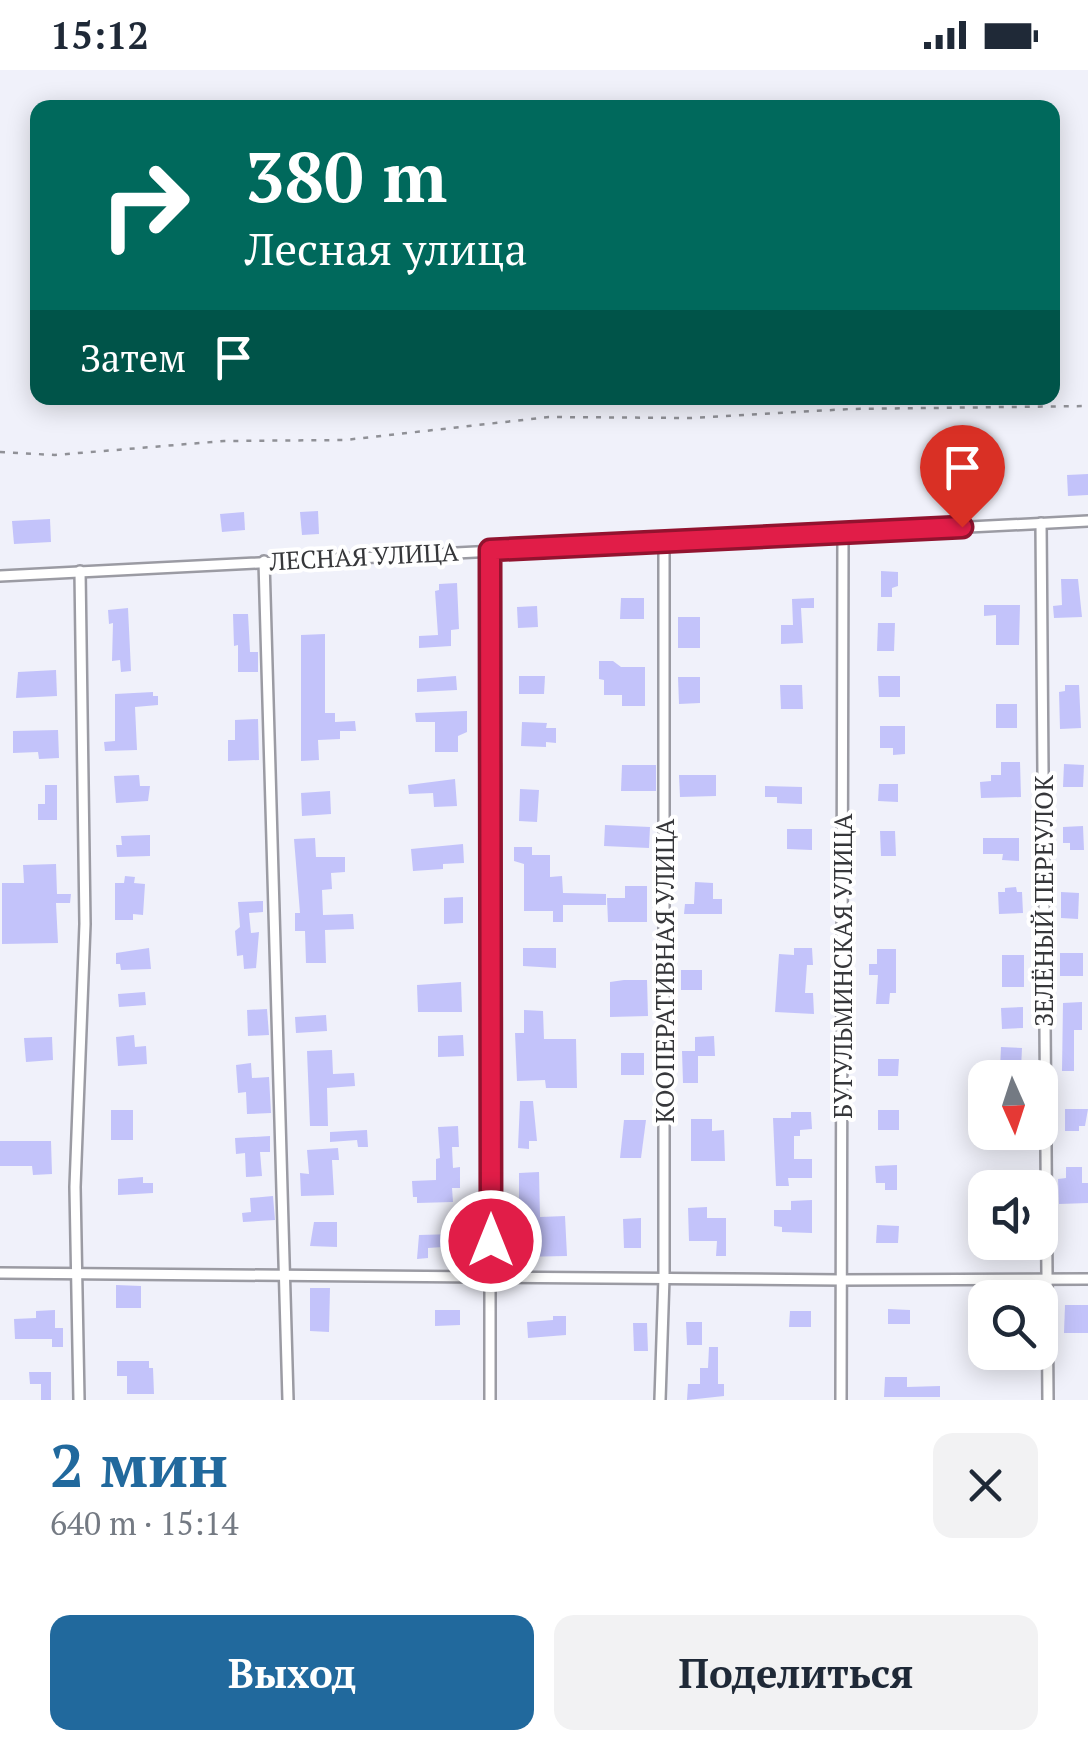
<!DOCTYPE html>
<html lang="ru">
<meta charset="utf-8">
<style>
:root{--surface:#fff;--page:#f2f2f3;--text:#1f2937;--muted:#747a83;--accent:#21699d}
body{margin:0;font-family:"PT Serif",serif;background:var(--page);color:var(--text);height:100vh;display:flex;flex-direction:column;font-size:38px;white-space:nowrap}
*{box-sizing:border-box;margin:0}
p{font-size:32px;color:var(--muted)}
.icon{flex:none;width:55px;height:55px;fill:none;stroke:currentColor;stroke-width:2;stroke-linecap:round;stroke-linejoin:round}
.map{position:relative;height:1330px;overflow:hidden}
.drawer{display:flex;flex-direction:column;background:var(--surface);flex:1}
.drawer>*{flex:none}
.hud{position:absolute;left:30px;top:30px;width:1030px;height:305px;border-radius:20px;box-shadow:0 5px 25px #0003;background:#00695c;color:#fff;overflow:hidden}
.needle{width:65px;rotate:177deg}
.buttons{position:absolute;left:968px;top:990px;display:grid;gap:20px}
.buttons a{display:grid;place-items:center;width:90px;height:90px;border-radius:20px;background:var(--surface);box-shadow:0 5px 25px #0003;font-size:50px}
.pin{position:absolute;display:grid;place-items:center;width:85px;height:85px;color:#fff;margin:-102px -42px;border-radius:50% 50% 50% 0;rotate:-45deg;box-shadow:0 0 10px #0007}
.pin .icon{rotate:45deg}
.me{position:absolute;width:110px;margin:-55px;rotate:0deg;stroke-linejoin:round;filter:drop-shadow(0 0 8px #0008)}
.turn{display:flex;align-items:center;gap:35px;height:210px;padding:0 50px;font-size:45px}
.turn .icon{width:130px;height:130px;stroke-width:2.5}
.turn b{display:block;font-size:70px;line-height:85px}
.then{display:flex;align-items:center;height:95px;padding:0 50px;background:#0003;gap:20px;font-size:38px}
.round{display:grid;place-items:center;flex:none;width:105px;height:105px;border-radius:20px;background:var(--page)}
.summary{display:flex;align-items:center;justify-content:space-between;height:170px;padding:0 50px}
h1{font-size:60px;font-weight:700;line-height:75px;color:var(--accent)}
.action{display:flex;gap:20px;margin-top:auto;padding:20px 50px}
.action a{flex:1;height:115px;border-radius:20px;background:var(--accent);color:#fff;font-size:40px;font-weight:700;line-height:115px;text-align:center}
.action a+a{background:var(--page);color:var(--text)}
.status{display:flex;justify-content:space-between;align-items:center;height:70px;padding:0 50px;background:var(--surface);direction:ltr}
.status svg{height:28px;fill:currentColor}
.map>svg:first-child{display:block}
</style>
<div class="status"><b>15:12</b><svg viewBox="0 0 49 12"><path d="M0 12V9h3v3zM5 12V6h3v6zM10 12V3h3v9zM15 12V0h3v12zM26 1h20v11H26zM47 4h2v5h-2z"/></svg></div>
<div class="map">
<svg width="1088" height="1330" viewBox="0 0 1088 1330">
<rect width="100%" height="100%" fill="#f0f1fa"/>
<g fill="#c3c3fa">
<path d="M1088 404V425L1068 426 1067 405Z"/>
<path d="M318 441 319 464 302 465 300 442Z"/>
<path d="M244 442 245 460 222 462 220 444Z"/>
<path d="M50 449 51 472 14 474 12 451Z"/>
<path d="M881 501 898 502V516L892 518V527H881Z"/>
<path d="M1061 509H1078L1082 547 1054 548 1053 536 1062 535Z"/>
<path d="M457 513 459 559 451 560V576L419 578V566L438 565 435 521 439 520V514Z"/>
<path d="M621 528H644V549H620Z"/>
<path d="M814 528V538H801L803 573 781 574V555H793L792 529Z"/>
<path d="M984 535H1020L1019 575H996V545L984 546Z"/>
<path d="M537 536 538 557 518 558 517 537Z"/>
<path d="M128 538 131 601 121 602 120 590 112 591 113 553 109 554 108 540Z"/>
<path d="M233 544H248L250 582H258V602H238V575L234 576Z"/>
<rect x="678" y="547" width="22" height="31"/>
<path d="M878 553H895L894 581H877Z"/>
<path d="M325 564V643H335V652L355 651 356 661H340V669L318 670 319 690 301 691V565Z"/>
<path d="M599 591H613L621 597H645V636H622V625H604V610L599 609Z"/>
<path d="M56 600 57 626 16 628 18 602Z"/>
<path d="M456 606 457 620 417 622V609Z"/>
<path d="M519 606H545L544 624H519Z"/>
<path d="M878 606H900V627H879Z"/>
<path d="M678 607H700V633L679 634Z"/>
<path d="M780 615H802L803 639H781Z"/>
<path d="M1065 615H1079L1081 658 1060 659 1059 622 1065 621Z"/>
<path d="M153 622V626H158V635L135 637 137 680 105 681 104 672 115 671V624Z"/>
<rect x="996" y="634" width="21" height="24"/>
<path d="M467 641V662L458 666V682H435V652H416L415 643Z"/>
<path d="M258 649 259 690 228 691V670H235V650Z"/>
<path d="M522 652 547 653 546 658H556V673L546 672V677L521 676Z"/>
<path d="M880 656H905V684L893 685V678H880Z"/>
<path d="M58 660 59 688 39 689 38 682 13 683V661Z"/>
<path d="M1001 692H1020L1021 727 981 728 980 712 991 711V705H1001Z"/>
<path d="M1064 694 1084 695 1083 717H1063Z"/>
<path d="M622 695H656V721H621Z"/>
<path d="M139 705 140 716H150L148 731 116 733 114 706Z"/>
<path d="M679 705H716V726L680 727Z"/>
<path d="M455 709 457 736 434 737 433 723 409 724 408 715Z"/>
<path d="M879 714H898V732L878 731Z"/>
<path d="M45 715H57V750H38V734H45Z"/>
<path d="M765 716 802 717V734L777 733V727H765Z"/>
<path d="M520 719 539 720 537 752 519 751Z"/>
<path d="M330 721 331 744 302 746 301 723Z"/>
<path d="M605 755 650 757 649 778 604 776Z"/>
<path d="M1083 756 1084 780H1070V773H1063V757Z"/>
<path d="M787 759H812V780L787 779Z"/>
<path d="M880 761H895L896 786H881Z"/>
<path d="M150 765V786L117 787 116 775H122L121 766Z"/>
<path d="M315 768 316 787H345V802L331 803 332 819 322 820 323 845 353 844 354 859 325 860 326 893H306L305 861H295V843H300L294 769Z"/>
<path d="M983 768H1019V791L1002 790 1003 784H983Z"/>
<path d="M463 774 464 793 443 794V799L413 801 411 779Z"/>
<path d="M514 777H532V785H550V807L562 806 563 823 606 824V835H563V852H553V841H524V794L514 791Z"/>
<path d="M56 794 57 824H71L70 833H56L58 873 2 874V813H24L23 795Z"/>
<path d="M125 806 135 807 134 813 145 814 143 845 133 844V850H115V813H124Z"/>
<path d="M695 812 713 813V829H722V844H684L685 834H694Z"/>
<path d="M625 816H647V852H608L607 828H625Z"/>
<path d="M1016 817 1017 822H1022L1023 843 999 844 998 822H1005V818Z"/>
<path d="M1061 822 1079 823 1078 849 1061 848Z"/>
<path d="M463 827V853L444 854V828Z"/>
<path d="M263 831V842L249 843 251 863 259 862 256 898 244 899 243 885 237 886 235 861 240 857 238 832Z"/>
<path d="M149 878 151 899 121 900 120 894H116V883Z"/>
<path d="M523 878H556V898L523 896Z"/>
<path d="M794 878H812L813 895H807L805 923H813L814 944 775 942 779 884 794 885Z"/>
<path d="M877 879H896V923H890L889 934H876L878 905H869V894H877Z"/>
<rect x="1060" y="883" width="23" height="23"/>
<rect x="1002" y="885" width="22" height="32"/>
<rect x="681" y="900" width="21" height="20"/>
<path d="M624 910H647L648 946 610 947V912Z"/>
<path d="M461 912 462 942H418L417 915Z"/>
<path d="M145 922 146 935 119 937 118 924Z"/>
<path d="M1082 932V960H1074V1001H1062L1063 933Z"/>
<path d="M1023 937V958L1002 959 1001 938Z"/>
<path d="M267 939 269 965 248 966 247 940Z"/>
<path d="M524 940 543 941 544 969H576L577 1018H546L545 1010 517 1011 515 963H524Z"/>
<path d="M326 945 327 961 296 963 295 947Z"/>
<path d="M134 965 135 977 146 976 147 994 118 996 116 967Z"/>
<path d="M463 965 464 986 438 987V966Z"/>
<path d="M714 966 715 986H698V1013H683L682 981H695V967Z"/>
<path d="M52 967 53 990 26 992 24 968Z"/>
<path d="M1001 977 1022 978 1021 999H1000Z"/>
<path d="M332 980 333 1004 354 1003 355 1016 327 1018 328 1056H310L307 981Z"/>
<rect x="621" y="983" width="23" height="22"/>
<path d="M878 989H899L898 1006H878Z"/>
<path d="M251 993 252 1008 269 1007 271 1043 247 1044 246 1022 238 1023 236 995Z"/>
<path d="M520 1031H533L537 1071H529V1079L518 1078Z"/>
<path d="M1065 1039H1088L1085 1056H1079V1061H1065Z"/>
<rect x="111" y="1040" width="22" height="30"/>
<rect x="878" y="1040" width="21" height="20"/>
<path d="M791 1042H811L812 1059 800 1060V1066H794V1089H812V1108H788L789 1116H776L773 1048H791Z"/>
<path d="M691 1049H712V1061L724 1060 725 1091H691Z"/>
<path d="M624 1050H646L641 1088H620Z"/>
<path d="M458 1056 459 1077H452L453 1098 460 1097V1118H452L453 1132 417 1133V1127H413L412 1111 436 1110V1089L440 1088 438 1057Z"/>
<path d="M367 1060 368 1077H358L357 1070 330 1072V1062Z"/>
<path d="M270 1066V1082H260L262 1106 246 1107 245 1083 236 1084 235 1068Z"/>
<path d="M0 1071H51L52 1104 33 1105 32 1096H0Z"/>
<path d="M338 1078 339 1090H332L334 1125 301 1126 300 1103 309 1104 307 1080Z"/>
<path d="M897 1095V1120H885V1113H876L875 1096Z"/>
<path d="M1066 1097H1082V1113H1088V1133L1059 1134 1058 1109 1066 1108Z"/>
<path d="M539 1102 540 1147 565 1146 567 1186 517 1187 516 1170 526 1169 525 1133H519V1103Z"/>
<path d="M143 1107V1113H153V1123L118 1125V1109Z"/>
<path d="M273 1126 275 1150 243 1152 242 1143 251 1142 250 1128Z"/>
<path d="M812 1130V1163L782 1162V1157L774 1156V1140H791V1131Z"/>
<path d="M707 1137V1148H726V1186H716L717 1171H689L688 1138Z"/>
<path d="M641 1148V1178H624L623 1149Z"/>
<path d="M314 1152H337V1177L310 1176Z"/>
<path d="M877 1155 899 1156 898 1173H876Z"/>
<path d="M457 1164 458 1176 428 1178V1188L417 1189 419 1165Z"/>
<path d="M116 1215 141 1216V1238H116Z"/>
<path d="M310 1218H330L329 1262 310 1261Z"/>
<path d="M1065 1235H1088V1263H1064Z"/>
<path d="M888 1239 910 1240V1254H888Z"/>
<path d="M55 1240V1258H63V1277H52V1269H15L14 1249 36 1248V1241Z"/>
<path d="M435 1240H460V1255L435 1256Z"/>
<path d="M790 1241H811V1257H789Z"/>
<path d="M553 1246H566V1265L528 1268 527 1252 553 1250Z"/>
<path d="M686 1252H702V1275H687Z"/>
<path d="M633 1253H647L648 1281H634Z"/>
<path d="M709 1277H718V1314H724V1326L687 1330 688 1314H700V1298H708Z"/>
<path d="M117 1291H149V1298H153L154 1324H127V1306H117Z"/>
<path d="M29 1302H51V1330H41V1314H30Z"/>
<path d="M885 1307H907V1317L940 1316V1327H884Z"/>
</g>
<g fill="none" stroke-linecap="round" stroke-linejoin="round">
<defs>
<g id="street">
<path d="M1041 453 1048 1330"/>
<path d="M490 480V1330"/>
<path d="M264 491 288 1330"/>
<path d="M0 506 1088 451"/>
<path d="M0 1203 841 1210 1088 1209"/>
<path d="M79 1330 75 1117 85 854 80 501"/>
<path d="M660 1330 664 1207V472"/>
<path d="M841 1330 843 462"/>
</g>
</defs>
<use href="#street" stroke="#9b9ba3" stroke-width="14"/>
<path stroke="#909197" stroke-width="2.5" stroke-dasharray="5 8" stroke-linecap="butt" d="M0 382 55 385 224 371 345 370 549 347 690 348 850 339 1088 336"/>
<use href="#street" stroke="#fff" stroke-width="9"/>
</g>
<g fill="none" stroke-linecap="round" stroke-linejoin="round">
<defs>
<path id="route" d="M491 1171 490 480 962 457"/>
</defs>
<use href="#route" stroke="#92132f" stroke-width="25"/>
<use href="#route" stroke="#e11d48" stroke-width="18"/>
</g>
<g text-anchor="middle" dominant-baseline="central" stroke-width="8" stroke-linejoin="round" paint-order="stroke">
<g font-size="25" fill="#36373a" stroke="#fff">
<text transform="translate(364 486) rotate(-3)">ЛЕСНАЯ УЛИЦА</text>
<text transform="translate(1043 831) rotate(-90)">ЗЕЛЁНЫЙ ПЕРЕУЛОК</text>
<text transform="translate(842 896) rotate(-90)">БУГУЛЬМИНСКАЯ УЛИЦА</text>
<text transform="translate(664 901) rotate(-90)">КООПЕРАТИВНАЯ УЛИЦА</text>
</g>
</g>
</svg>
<div class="buttons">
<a><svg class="needle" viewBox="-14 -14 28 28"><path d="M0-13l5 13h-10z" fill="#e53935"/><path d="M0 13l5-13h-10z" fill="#747a83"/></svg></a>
<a><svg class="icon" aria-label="sound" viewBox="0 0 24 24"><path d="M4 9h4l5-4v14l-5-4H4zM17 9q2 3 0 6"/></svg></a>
<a><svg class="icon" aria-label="search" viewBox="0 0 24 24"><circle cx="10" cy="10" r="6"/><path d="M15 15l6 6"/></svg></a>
</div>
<div class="pin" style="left:962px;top:457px;background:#d93025"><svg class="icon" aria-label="arrive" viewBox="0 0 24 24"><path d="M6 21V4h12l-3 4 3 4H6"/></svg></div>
<svg class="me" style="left:491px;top:1171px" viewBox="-20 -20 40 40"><circle r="17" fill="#e11d48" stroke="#fff" stroke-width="3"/><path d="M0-11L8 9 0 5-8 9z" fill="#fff"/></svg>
<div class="hud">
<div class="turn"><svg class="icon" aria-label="right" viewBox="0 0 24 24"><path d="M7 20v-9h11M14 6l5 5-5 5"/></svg><div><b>380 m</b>Лесная улица</div></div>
<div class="then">Затем<svg class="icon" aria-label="arrive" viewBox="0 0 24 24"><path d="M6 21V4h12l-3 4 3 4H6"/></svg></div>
</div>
</div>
<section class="drawer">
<div class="summary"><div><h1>2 мин</h1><p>640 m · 15:14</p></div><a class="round"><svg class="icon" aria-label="close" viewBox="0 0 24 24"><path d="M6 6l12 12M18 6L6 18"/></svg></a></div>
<div class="action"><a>Выход</a><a>Поделиться</a></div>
</section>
